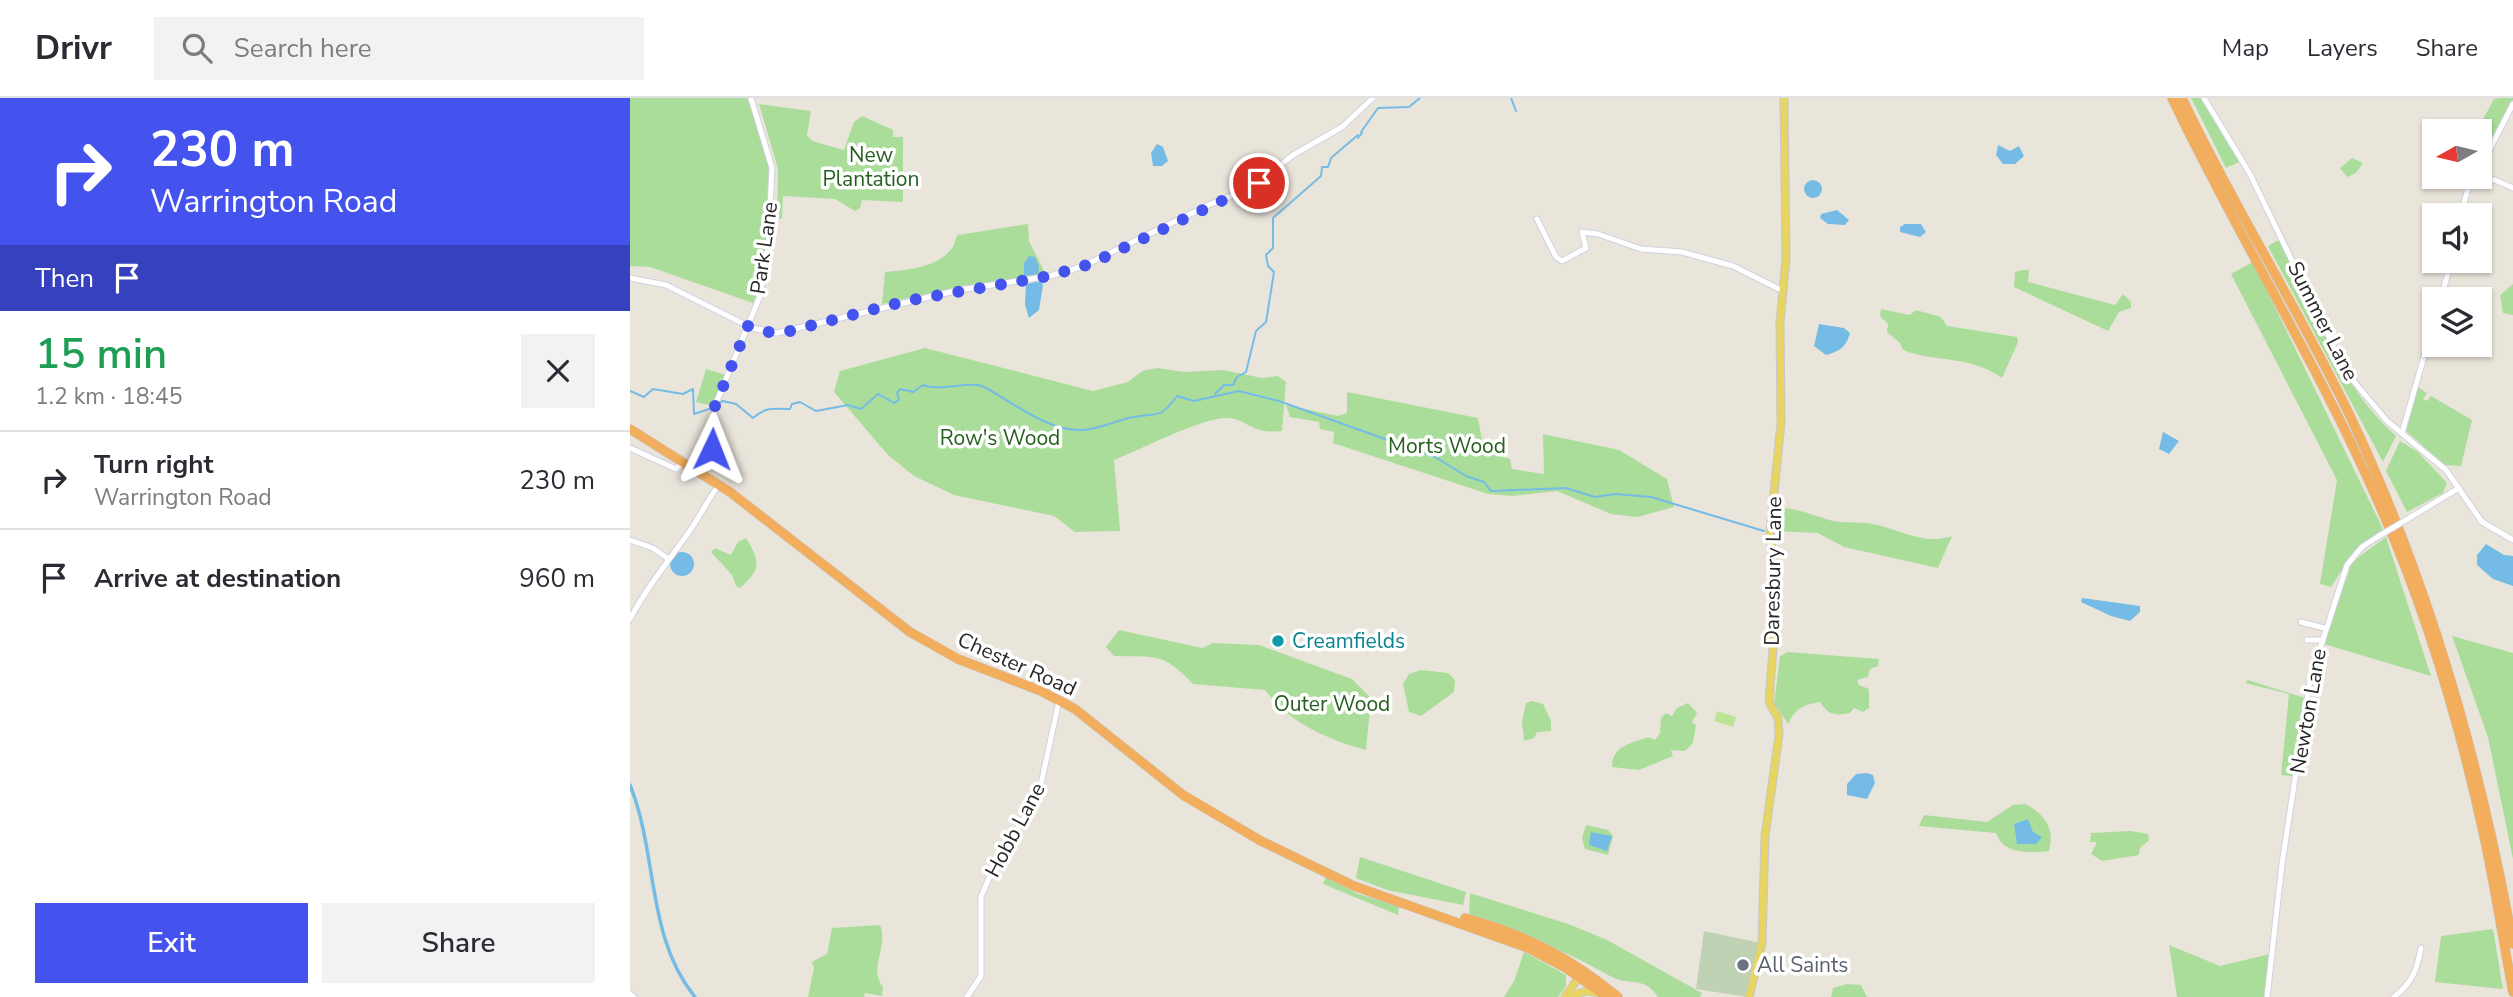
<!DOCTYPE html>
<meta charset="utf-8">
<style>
:root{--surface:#fff;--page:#f2f2f3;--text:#2b2b33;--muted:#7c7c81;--line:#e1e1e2;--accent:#4453ed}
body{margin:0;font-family:"Nunito Sans",sans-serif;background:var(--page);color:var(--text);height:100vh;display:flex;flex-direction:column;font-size:26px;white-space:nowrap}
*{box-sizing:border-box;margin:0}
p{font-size:23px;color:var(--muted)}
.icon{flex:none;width:38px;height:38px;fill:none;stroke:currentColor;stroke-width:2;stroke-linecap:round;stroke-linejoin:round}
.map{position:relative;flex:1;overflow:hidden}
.panel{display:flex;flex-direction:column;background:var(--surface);width:630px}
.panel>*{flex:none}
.hud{background:#4453ed;color:#fff;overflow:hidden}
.needle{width:46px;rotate:262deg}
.controls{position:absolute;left:1792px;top:21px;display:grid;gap:14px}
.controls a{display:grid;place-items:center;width:70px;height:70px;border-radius:0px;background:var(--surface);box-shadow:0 2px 5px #0004;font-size:35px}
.pin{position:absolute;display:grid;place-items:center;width:60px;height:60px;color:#fff;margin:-30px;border:4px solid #fff;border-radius:50%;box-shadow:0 2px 7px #0007}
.me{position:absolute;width:77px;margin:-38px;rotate:2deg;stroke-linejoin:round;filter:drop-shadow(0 0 5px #0008)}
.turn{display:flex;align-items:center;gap:24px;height:147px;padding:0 35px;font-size:32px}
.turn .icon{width:91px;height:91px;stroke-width:2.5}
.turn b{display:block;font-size:49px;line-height:60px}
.then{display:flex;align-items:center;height:66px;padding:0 35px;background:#0003;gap:14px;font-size:26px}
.round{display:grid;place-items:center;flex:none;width:74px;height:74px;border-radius:0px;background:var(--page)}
.headline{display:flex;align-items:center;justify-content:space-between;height:119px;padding:0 35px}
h1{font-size:42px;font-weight:600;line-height:52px;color:#1e9e55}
.button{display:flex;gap:14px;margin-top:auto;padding:14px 35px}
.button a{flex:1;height:80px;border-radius:0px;background:var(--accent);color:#fff;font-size:28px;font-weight:600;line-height:80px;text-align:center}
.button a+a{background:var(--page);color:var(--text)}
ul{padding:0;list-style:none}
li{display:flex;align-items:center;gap:21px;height:98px;padding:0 35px;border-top:2px solid var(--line)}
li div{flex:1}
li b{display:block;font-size:26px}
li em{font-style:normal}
header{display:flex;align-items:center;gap:42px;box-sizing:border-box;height:98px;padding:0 35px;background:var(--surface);border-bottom:2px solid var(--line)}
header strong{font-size:33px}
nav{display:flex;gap:38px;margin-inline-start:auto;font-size:24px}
.search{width:490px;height:63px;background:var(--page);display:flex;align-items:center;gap:18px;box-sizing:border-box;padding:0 24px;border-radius:0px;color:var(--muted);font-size:26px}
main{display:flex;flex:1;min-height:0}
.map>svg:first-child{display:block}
</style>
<header>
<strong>Drivr</strong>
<div class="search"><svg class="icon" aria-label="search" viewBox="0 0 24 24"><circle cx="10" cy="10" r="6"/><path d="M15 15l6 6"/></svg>Search here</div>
<nav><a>Map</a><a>Layers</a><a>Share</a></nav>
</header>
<main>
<section class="panel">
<div class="hud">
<div class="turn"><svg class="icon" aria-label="right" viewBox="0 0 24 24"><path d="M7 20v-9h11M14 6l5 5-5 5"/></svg><div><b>230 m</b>Warrington Road</div></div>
<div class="then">Then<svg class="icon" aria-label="arrive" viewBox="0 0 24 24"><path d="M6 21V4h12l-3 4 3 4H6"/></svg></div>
</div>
<div class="headline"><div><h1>15 min</h1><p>1.2 km · 18:45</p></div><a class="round"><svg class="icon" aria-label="close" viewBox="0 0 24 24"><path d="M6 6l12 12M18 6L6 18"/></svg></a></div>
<ul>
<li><svg class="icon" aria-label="right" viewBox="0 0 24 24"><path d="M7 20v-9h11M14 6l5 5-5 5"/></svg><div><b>Turn right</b><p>Warrington Road</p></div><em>230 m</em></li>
<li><svg class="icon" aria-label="arrive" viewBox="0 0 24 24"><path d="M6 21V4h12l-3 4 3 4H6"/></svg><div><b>Arrive at destination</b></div><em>960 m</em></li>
</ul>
<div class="button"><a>Exit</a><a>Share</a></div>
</section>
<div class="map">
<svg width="1883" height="899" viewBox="0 0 1883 899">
<rect width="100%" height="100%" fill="#eae5db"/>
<g fill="#aadd9a">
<path d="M0 0H117C126 23 136 48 140 72 145 107 137 173 123 205L20 169 0 168Z"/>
<path d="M1561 0H1572L1611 63 1596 70Z"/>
<path d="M1870 0H1883V4L1850 66V38L1853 30 1851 25 1864 1Z"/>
<path d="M129 6 181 13 177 37 182 43 214 52 224 24 232 18 263 32V39H273V104L232 102 230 110 225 113 205 101 153 98 152 121H147L148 71Z"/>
<path d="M1722 60 1733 65 1726 75 1717 79 1710 70Z"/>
<path d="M398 126 399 143 416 177 332 188 252 206 255 174C278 172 312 169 324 147 325 144 325 140 328 137Z"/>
<path d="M1649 142C1690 211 1703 282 1766 338L1753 364 1638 148Z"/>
<path d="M1623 164 1753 431 1724 453 1701 489 1690 486 1707 382 1601 176Z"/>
<path d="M1393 172H1399L1398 184 1485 207 1493 196 1501 204V210L1489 214 1478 233 1384 189 1385 174Z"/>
<path d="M1883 186V217L1873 215 1870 197Z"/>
<path d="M1251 211 1280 217 1286 212 1311 219 1317 228 1387 239 1388 244 1372 280C1340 257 1307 265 1273 252L1270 245 1257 234 1258 226 1250 218Z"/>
<path d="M295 250 463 293 498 284 512 273 527 270 554 274 593 272 632 280 648 278 656 284 652 333C621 337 617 320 596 320 571 320 510 352 484 362L490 433 445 434 424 418 324 397 284 378 258 357 204 294 210 273Z"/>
<path d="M76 271 96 277 83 308 66 304Z"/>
<path d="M1788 289 1797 295 1793 301 1797 303 1801 298 1842 322 1831 368 1815 367 1776 333Z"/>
<path d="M717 294 848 320 854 353 880 361 882 371 914 376 913 336 989 352 1037 381 1044 409 1008 419 981 416 927 393 882 398 858 396 703 345 704 334 690 331 689 324 660 319 656 307 708 318 717 315Z"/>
<path d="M1770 343 1788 354 1817 385 1813 395 1777 414 1756 373Z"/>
<path d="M1146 409C1169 411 1177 415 1199 422 1214 426 1232 423 1248 427 1274 434 1296 447 1322 438L1308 470 1214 449 1188 435 1145 433Z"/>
<path d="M1756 439 1801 578 1694 546 1722 464Z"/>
<path d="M116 440C131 464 131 472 110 490L106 488 102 477 81 454 85 450 101 457 108 444Z"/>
<path d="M489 532 572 550 583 545 629 547 722 581 741 600 736 652C696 641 660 625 635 592L563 586C532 553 526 560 484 558L476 549Z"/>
<path d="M1822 538 1883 555V761L1858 639Z"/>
<path d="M1158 554 1249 561 1248 568 1240 571 1238 579 1227 582 1229 587 1239 591V610L1233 614 1224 610 1220 615C1206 618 1198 617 1190 604 1173 607 1166 610 1158 626L1144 605 1150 558Z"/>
<path d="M791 572 818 575 825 582 824 594 791 618 779 614 773 586 779 576Z"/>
<path d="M1618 582 1675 600 1662 678 1651 677 1659 596 1615 585Z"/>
<path d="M902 603 913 606 921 623V633L907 634 904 640 894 643 892 623 896 605Z"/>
<path d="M1058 605 1067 615 1062 624 1066 627 1063 645 1055 653 1041 652 1043 658 1009 672 982 669C982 647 1001 646 1018 639L1025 642 1030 635 1031 620 1036 615 1042 618 1047 610Z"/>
<path d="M1395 706C1415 716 1425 730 1419 753 1401 755 1373 757 1366 735L1289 728 1294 717 1357 724 1383 707Z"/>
<path d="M956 727 978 732 983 738 978 757 955 751 952 740Z"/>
<path d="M1501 733 1518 736 1519 742 1510 750 1509 757 1472 763 1461 756 1467 744H1460L1461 735Z"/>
<path d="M730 759 836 794 833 807 757 792 726 780Z"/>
<path d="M696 779 728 796 769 808 768 817 693 786Z"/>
<path d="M840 795 941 827 977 842 1072 895 1070 899H1028C1012 876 999 889 980 878 936 853 888 834 839 818Z"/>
<path d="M250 827C259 849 238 869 253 889L252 898 235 895 234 899H178L184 870 182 864 197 856 202 830Z"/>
<path d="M1863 831 1873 891 1805 884 1811 838Z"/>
<path d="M1539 847 1590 868 1640 856 1636 899H1547Z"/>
<path d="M894 854 936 877V888L928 899H874L884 883Z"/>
<path d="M1217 886 1231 887 1237 899H1201L1203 890Z"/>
</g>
<path fill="#bfd2b3" d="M1074 833 1131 845 1118 899 1066 891Z"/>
<path fill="#bbe496" d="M1087 613 1106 619 1103 629 1084 623Z"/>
<g fill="#74bce5">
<path d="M527 46 533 49 538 63 532 68H523L521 55Z"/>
<path d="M1368 47 1380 53 1389 48 1394 58 1385 66H1373L1366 57Z"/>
<circle cx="1183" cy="91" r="9"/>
<path d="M1207 112 1219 122 1215 127 1198 126 1190 120 1191 116Z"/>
<path d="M1275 126H1291L1296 134 1290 139 1270 134V129Z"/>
<path d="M399 158 405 159 409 168 408 176 394 178V165Z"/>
<path d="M411 183 413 187 409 212 399 220 395 207 396 186Z"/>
<path d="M1189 226 1214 230 1220 235C1216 249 1210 253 1196 257L1184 248Z"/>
<path d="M1533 334 1549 343 1539 356 1529 351Z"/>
<path d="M1856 446 1874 457 1883 458V488L1863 481 1847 467V457Z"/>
<circle cx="52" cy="466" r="12"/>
<path d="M1452 500 1510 508V514L1500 523 1481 518 1451 504Z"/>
<path d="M1237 675 1243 677 1245 685 1237 701 1217 697V686L1226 676Z"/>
<path d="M1398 721 1403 734 1412 739 1406 746H1387L1384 726Z"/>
<path d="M961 734 982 738 977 753 959 747Z"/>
</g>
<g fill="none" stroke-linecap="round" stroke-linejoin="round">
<g stroke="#74bce5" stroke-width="2">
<path d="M881 0 886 13"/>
<path d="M731 34 748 10 779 9 790 0"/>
<path d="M728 40 732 35"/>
<path d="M0 293 14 299 23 291 53 296 63 291 64 316 82 310"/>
<path d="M585 296 594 287H603L607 279 616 274 626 233 636 224 644 174 638 168 636 157 643 150V120L691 78 692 69H698L701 60 728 37"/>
<path d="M89 305 93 303 106 306 123 320C138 308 142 311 160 311L162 306 170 304 186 313 218 307 231 311 248 296 264 305 269 302 267 295 270 291 283 294 293 287C311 294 340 282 354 289 381 303 417 333 451 332 468 332 487 322 503 319 530 314 529 322 547 298L564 303 609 293 649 303 805 359 836 378 854 384 861 393 936 390 965 399 985 396 1021 399 1134 433"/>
</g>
<path stroke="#74bce5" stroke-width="3.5" d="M0 687C28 756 16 839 65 899"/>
<defs>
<g id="minor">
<path d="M1574 0 1620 76 1716 274 1757 323 1816 372 1852 424 1883 442"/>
<path d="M1850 70 1883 6"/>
<path d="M1844 81 1865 82 1883 90"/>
<path d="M1831 117 1838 90 1845 79"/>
<path d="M907 121 926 159 932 163 956 150 952 134 968 136 1011 151 1052 154 1103 168 1153 193"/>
<path d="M0 180 36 187 122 230 147 235 329 192 420 178 451 169 581 106 621 90 663 57 712 29 743 0"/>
<path d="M1811 201 1821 163"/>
<path d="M1772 335 1804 224"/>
<path d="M0 350 46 371 54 364"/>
<path d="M73 376 82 351 85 308 130 198 138 150 142 70 121 0"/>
<path d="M1776 422 1829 390"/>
<path d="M0 442 23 450 37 460"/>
<path d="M0 521C16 490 39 462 59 434 70 419 77 402 89 387"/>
<path d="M1671 524 1694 530"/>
<path d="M1677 542H1690"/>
<path d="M0 896 4 899"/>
<path d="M337 899 351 878V799L362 773 409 695 429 603"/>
<path d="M1637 899 1652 766 1680 582 1717 467 1732 449 1749 438"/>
<path d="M1764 899C1782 885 1787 872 1791 850"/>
</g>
<g id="major">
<path d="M942 897 958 893 968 895"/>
<path d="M935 899 951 876"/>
<path d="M1119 899 1132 845 1135 738 1149 637 1148 620 1139 604 1147 496 1140 434 1151 325 1150 224 1156 161 1154 0"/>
</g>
<g id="highway">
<path d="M1542 0C1609 141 1692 272 1753 415 1798 518 1830 628 1854 738 1865 789 1873 842 1883 894"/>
<path d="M1552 0C1603 108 1668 210 1720 318 1800 486 1850 663 1883 846"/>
<path d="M0 331 100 394 280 534 328 561 411 593 445 611 553 697 631 743 724 788 898 850 936 870 977 899"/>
<path d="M835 820C895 836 941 860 988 899"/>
</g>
</defs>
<use href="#minor" stroke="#d0d1e0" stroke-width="7"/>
<use href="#major" stroke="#c7c7c7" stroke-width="9"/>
<use href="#highway" stroke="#c7c7c7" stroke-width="10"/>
<use href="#minor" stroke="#fff" stroke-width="5"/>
<use href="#major" stroke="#e6d563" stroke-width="7"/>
<use href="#highway" stroke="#f2ad5d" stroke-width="9"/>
<defs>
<path id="minor-bridge" d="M1749 438 1776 422"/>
</defs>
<use href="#minor-bridge" stroke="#d0d1e0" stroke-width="7" stroke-linecap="butt"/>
<use href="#minor-bridge" stroke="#fff" stroke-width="5"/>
</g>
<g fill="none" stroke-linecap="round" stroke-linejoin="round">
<path stroke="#4453ed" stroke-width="12" stroke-dasharray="0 21.6" d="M82 351 85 308 118 228 138 234H156L276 203 419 178 460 166 629 85"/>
</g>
<circle fill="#0f9aa8" stroke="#fff" stroke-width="2.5" cx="648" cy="543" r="7"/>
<circle fill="#6b7280" stroke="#fff" stroke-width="2.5" cx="1113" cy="867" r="7"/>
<g text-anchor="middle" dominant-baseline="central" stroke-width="7" stroke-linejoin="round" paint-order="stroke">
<g font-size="21" fill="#255f1e" stroke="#fff">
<text x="241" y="57">New<tspan x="241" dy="24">Plantation</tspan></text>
<text x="370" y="340">Row's Wood</text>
<text x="817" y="348">Morts Wood</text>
<text x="702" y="606">Outer Wood</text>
</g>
<g font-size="21" fill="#282828" stroke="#fff">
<text transform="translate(134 150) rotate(-82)">Park Lane</text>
<text transform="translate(1693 223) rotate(63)">Summer Lane</text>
<text transform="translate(1143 473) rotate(-89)">Daresbury Lane</text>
<text transform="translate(387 566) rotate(24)">Chester Road</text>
<text transform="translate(1678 613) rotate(-80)">Newton Lane</text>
<text transform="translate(385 732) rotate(-62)">Hobb Lane</text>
</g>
<g font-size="21" fill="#0d838f" stroke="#fff" text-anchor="start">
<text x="662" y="543">Creamfields</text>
</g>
<g font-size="21" fill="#5b616d" stroke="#fff" text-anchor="start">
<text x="1127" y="867">All Saints</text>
</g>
</g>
</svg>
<div class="controls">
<a><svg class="needle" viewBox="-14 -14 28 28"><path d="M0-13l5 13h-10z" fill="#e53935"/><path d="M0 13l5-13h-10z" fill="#7c7c81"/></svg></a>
<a><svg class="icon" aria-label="sound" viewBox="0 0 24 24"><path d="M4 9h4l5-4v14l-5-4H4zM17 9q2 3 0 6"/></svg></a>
<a><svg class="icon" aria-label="layers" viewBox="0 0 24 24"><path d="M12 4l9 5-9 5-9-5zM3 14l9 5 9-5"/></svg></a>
</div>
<div class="pin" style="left:629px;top:85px;background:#d93025"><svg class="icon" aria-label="arrive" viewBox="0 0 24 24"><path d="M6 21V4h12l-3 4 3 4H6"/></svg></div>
<svg class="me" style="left:82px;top:351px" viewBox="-20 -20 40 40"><path d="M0-17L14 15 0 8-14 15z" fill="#4453ed" stroke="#fff" stroke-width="4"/></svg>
</div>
</main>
